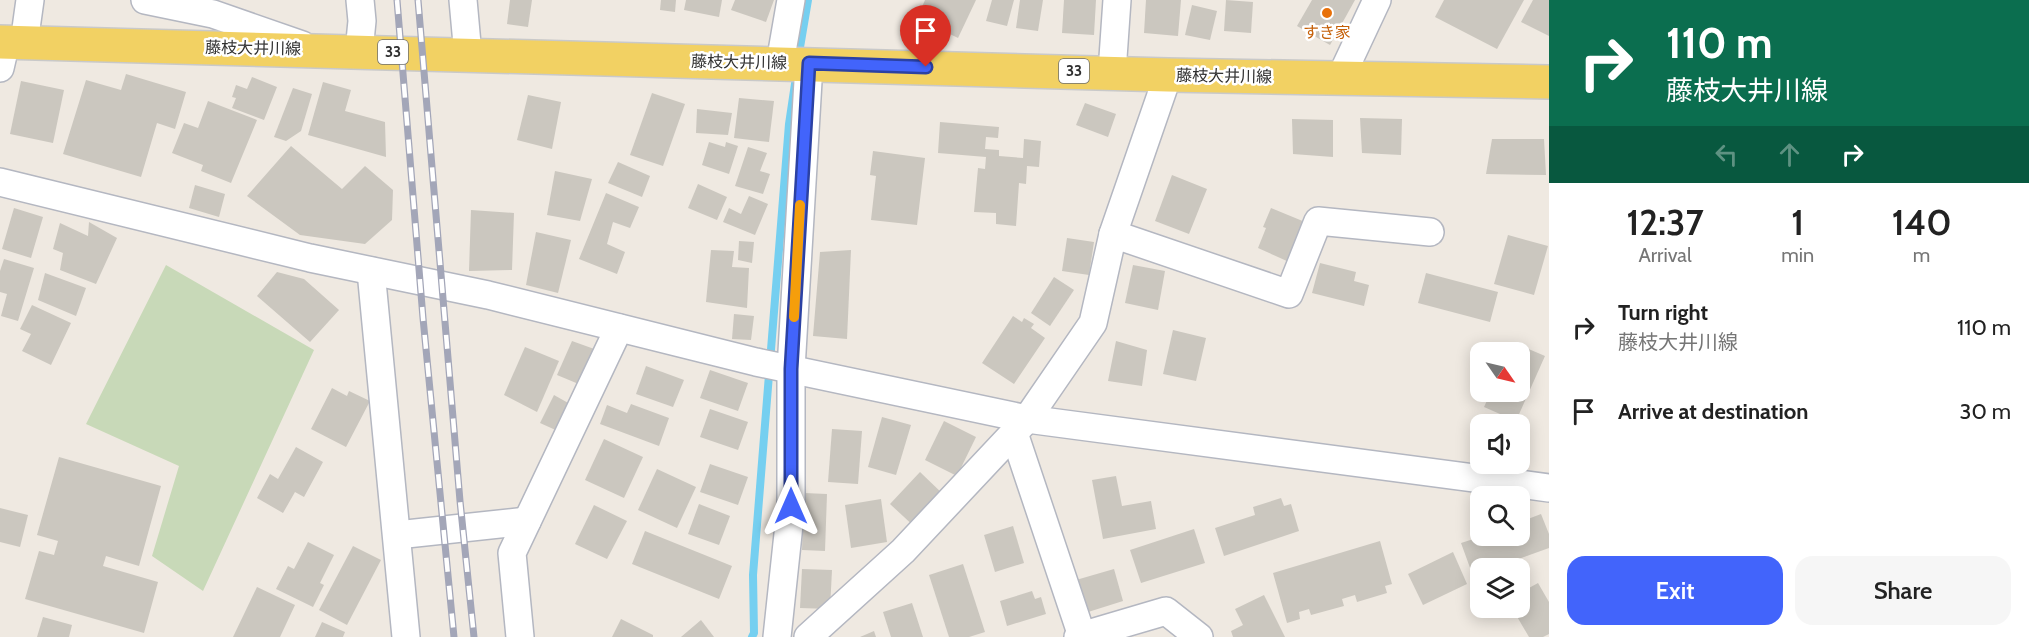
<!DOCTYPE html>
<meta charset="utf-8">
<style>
:root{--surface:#fff;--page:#f6f6f6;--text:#222;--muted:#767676;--accent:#4264fb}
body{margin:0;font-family:Cabin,"Noto Sans JP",sans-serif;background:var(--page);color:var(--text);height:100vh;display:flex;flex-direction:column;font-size:22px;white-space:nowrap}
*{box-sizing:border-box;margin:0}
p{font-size:20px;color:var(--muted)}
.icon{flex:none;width:33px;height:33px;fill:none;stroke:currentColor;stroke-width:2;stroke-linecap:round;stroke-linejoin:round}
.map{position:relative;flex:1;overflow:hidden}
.sheet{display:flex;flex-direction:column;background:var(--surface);width:480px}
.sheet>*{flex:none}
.guide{background:#0b6e4f;color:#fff;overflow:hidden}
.needle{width:39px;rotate:124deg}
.buttons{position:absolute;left:1470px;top:342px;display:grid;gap:12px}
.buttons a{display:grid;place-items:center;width:60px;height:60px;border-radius:12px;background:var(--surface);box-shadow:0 3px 15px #0003;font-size:30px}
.pin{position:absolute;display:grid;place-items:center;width:51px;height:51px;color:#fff;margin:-62px -26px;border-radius:50% 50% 50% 0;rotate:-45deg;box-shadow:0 0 6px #0007}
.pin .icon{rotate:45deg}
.me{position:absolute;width:66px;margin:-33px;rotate:0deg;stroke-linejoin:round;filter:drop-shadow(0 0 4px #0008)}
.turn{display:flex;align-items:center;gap:21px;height:126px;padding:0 18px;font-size:27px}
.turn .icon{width:78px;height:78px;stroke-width:2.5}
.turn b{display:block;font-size:42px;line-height:51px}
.lanes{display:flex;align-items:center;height:57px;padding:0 18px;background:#0003;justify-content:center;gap:30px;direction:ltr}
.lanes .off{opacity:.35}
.eta{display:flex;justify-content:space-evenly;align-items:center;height:102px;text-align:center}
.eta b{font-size:36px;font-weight:600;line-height:42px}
.primary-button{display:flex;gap:12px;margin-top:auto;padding:12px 18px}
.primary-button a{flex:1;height:69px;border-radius:18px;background:var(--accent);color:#fff;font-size:24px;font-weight:600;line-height:69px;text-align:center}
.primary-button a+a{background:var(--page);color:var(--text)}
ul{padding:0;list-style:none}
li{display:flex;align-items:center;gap:18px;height:84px;padding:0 18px}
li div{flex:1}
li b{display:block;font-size:22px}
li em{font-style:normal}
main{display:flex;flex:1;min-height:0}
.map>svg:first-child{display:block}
</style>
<main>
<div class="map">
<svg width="1549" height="637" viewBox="0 0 1549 637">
<rect width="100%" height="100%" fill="#efe9e1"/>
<path fill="#c8d9b8" d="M166 265 314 350 203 591 152 556 179 466 86 424Z"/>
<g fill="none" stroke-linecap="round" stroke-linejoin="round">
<g stroke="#75cff0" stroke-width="8">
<path d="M798 59 808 0"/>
<path d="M752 637 754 633 753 575 789 124 796 77"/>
</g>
</g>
<g fill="#cbc7bf">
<path d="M510 0H532L528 27 507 24Z"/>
<path d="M661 0H676L675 12 660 10Z"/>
<path d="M686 0H722L719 17 684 10Z"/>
<path d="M735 0H774L766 22 731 10Z"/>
<path d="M925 0H976L958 38 917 18Z"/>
<path d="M992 0H1014L1007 26 986 21Z"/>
<path d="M1020 0H1043L1038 31 1016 28Z"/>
<path d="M1064 0H1096L1094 35 1062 33Z"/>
<path d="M1146 0H1181L1178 36 1144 33Z"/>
<path d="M1226 0 1253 2 1251 33 1224 31Z"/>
<path d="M1312 0H1355L1330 45 1297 26Z"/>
<path d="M1444 0H1524L1497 49 1435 17Z"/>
<path d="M1533 0H1549V36L1521 22Z"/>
<path d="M1192 5 1217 11 1210 40 1185 35Z"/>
<path d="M126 74 186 92 175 129 157 123 141 177 63 154 86 80 121 90Z"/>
<path d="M252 77 277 87 264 120 232 108 236 98 232 97 236 85 247 89Z"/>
<path d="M21 81 64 90 53 143 10 134Z"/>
<path d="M323 82 351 90 345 111 385 122 386 157 308 135Z"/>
<path d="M293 88 312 94 301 131 286 141 274 137Z"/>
<path d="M652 93 685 104 663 166 630 155Z"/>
<path d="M528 95 561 102 552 149 517 140Z"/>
<path d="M739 98 774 101 769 142 734 138Z"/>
<path d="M208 101 257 120 231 183 201 171 203 165 172 153 184 123 198 128Z"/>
<path d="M1085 103 1116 114 1108 137 1076 125Z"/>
<path d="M697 109 732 113 728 135 696 133Z"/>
<path d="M1360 118 1402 119 1401 155 1362 153Z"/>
<path d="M1292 119 1333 120V157L1293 154Z"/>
<path d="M940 122 999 127 998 138 986 137 985 149 999 150V156L1023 158 1024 139 1041 141 1039 167 1027 166 1026 184 1019 183 1016 226 996 224V213L974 212 978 168 985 169 986 157 938 153Z"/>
<path d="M1492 139H1544L1546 175 1486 174Z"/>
<path d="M709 142 725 147 726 142 738 146 729 174 702 165Z"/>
<path d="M291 146 342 189 365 166 393 190 392 220 365 244 300 235 247 196Z"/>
<path d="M748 147 767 153 760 171 770 174 763 194 735 186Z"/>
<path d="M873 151 925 158 917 225 871 220 876 176 870 175Z"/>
<path d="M618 162 650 176 642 197 608 183Z"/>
<path d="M555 171 592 179 580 221 547 215Z"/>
<path d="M1172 175 1207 189 1189 234 1155 221Z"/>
<path d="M698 184 727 197 717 220 688 208Z"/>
<path d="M195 185 225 194 219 217 189 208Z"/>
<path d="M606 193 639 207 630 228 613 222 607 244 625 252 617 274 579 259Z"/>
<path d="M749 196 768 204 755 235 723 222 729 208 741 214Z"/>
<path d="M14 208 43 217 31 258 2 249Z"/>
<path d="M1271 208 1305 222 1289 262 1258 248 1266 228 1263 227Z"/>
<path d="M471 210 514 213 512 270 469 271Z"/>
<path d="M89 222 117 238 96 284 60 270 63 253 53 249 60 223 88 236Z"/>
<path d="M536 232 571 240 558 293 526 285Z"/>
<path d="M1508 235 1548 246 1534 295 1494 284Z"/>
<path d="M1067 238 1094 242 1089 275 1062 271Z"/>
<path d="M739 241 754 242 752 263 738 260Z"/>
<path d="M711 250 734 251 732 267 749 268 747 308 706 302Z"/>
<path d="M851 250 847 339 813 336 820 252Z"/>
<path d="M4 259 34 268 18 321 1 316 7 294 0 292V271Z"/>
<path d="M1320 263 1356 272 1354 281 1369 285 1364 306 1312 293Z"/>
<path d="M1133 265 1165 271 1158 310 1125 303Z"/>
<path d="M277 272 304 279 339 310 310 342 257 296Z"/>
<path d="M45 273 86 288 76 316 38 300Z"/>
<path d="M1426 273 1498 292 1490 322 1418 303Z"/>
<path d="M1054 277 1074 290 1050 326 1031 313Z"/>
<path d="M32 305 71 323 51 365 22 351 31 334 20 329Z"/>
<path d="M734 314 754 316 751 340 732 339Z"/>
<path d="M1013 316 1022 322 1024 318 1034 324 1031 328 1045 338 1014 384 982 363Z"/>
<path d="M1173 330 1206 338 1196 381 1163 374Z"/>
<path d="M572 341 597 350 581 385 557 375Z"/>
<path d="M1116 341 1147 350 1142 386 1108 381Z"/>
<path d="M1512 342 1545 356 1516 421 1484 407 1491 392H1520V352H1508Z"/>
<path d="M525 347 559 361 537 412 504 395Z"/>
<path d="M646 366 684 380 673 407 636 394Z"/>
<path d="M710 370 748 383 738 411 700 398Z"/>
<path d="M332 388 347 396 349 391 370 401 346 447 311 429Z"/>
<path d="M554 395 570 404 560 432 540 423Z"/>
<path d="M631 404 669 418 659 446 600 424 607 405 627 413Z"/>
<path d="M710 409 748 422 738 450 700 437Z"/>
<path d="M882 417 911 425 896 475 868 467Z"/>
<path d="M944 421 976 437 957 476 925 460Z"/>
<path d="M832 429 862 431 858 484 828 482Z"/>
<path d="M604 439 643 457 624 498 585 480Z"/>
<path d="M296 447 323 462 304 497 295 492 283 513 257 498 270 474 278 479Z"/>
<path d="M59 457 161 486 139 566 106 556 103 566 158 582 144 633 25 599 39 551 54 555 58 541 37 535Z"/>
<path d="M710 464 748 477 738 505 700 492Z"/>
<path d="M657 469 696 487 677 528 638 510Z"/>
<path d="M920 472 946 497 917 529 890 504Z"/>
<path d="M1116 476 1122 506 1151 501 1156 529 1103 539 1092 480Z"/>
<path d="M804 493 827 494 825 551 802 550Z"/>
<path d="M1281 498 1284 506 1291 504 1299 531 1224 556 1215 528 1255 515 1253 507Z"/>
<path d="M881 499 887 542 851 548 845 505Z"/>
<path d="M699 504 730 516 719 545 688 534Z"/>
<path d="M594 505 627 521 607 559 575 544Z"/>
<path d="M0 508 28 515 20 547 0 542Z"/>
<path d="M1541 514 1549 534V548L1494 568H1480V574L1473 576 1461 543 1483 536H1520V522Z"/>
<path d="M1013 526 1024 563 995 572 984 535Z"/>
<path d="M1194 529 1205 563 1141 583 1130 550Z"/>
<path d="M645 531 732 566 719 599 632 564Z"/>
<path d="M1380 541 1392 584 1385 586 1387 593 1357 602 1355 595 1342 599 1344 606 1311 615 1309 609 1299 612 1300 619 1287 623 1273 573Z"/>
<path d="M308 542 334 555 320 583 324 585 313 607 276 589 288 566 294 569Z"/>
<path d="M353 546 381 560 347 625 319 610Z"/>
<path d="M1453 552 1467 584 1423 605 1408 574Z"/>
<path d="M963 564 985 632 969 637H949L929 575Z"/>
<path d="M802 569 832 570 830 609 800 608Z"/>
<path d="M1114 569 1123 601 1085 613 1076 580Z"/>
<path d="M1538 583 1549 602V634L1543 637H1529L1512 608H1520V593Z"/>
<path d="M257 587 295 605 280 637H233Z"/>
<path d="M1032 591 1035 599 1041 597 1046 614 1007 626 1000 601Z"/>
<path d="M1264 595 1285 637H1233L1231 631 1243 625 1235 609Z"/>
<path d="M912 603 923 637H891L883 612Z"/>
<path d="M43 617 72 625 69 637H37Z"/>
<path d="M621 619 653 635V637H612Z"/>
<path d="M701 620 714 637H681Z"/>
<path d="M322 622 345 632 343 637H315Z"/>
<path d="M874 631 876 637H860Z"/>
</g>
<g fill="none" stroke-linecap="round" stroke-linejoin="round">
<defs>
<g id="minor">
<path d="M145 0 213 14 302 45"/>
<path d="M463 0 468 55"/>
<path d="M24 43 30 0"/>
<path d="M359 51 362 21 360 0"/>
<path d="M780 63 791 0"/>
<path d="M0 68 6 42"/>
<path d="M1112 72 1117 0"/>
<path d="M1340 79 1377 0"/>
<path d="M0 182 310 258 488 295 756 362 1027 419 1549 488"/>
<path d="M1113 234 1289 294 1318 221 1430 232"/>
<path d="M371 271 406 637"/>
<path d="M1014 433 1082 636"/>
<path d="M397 535 527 521"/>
<path d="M520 637 512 553 619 328"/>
<path d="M777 637 791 506V369L809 64"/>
<path d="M808 637 903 551 1027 419 1093 323 1113 234 1168 75"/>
<path d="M1078 637 1166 611 1199 637"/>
</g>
<path id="major" d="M0 42 1168 75 1549 82"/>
</defs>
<use href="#minor" stroke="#b4b7c1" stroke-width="30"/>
<use href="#major" stroke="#c9c9c9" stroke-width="36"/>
<use href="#minor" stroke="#fff" stroke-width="27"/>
<use href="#major" stroke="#f2d163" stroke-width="33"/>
<defs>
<g id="rail">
<path d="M397 0 423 318 454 637"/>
<path d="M418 0 460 501 474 637"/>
</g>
</defs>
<use href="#rail" stroke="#a3a6b8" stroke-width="7"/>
<use href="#rail" stroke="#fff" stroke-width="4.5" stroke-dasharray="14" stroke-linecap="butt"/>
</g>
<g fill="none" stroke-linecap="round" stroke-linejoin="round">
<defs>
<path id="route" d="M791 506V369L809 63 926 67"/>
</defs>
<use href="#route" stroke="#2b41a3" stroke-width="15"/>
<use href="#route" stroke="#4264fb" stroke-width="10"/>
<path stroke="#f59e0b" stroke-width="10" d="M794 317 800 205"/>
</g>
<circle fill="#e8710a" stroke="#fff" stroke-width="2" cx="1327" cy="13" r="6"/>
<g text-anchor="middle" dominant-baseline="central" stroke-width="5" stroke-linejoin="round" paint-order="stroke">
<g fill="#fff" stroke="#6d6d6d" stroke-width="1.5">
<rect x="378" y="40" width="30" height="24" rx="4.5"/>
<rect x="1059" y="59" width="30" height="24" rx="4.5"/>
</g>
<g font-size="15" font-weight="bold" fill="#2e2e2e">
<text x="393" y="52">33</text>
<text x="1074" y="71">33</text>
</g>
<g font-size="16" fill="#c56008" stroke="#fff">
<text x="1327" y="32">すき家</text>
</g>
<g font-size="16" fill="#2e2e2e" stroke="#fff">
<text transform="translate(253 48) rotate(1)">藤枝大井川線</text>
<text transform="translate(739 62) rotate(1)">藤枝大井川線</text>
<text transform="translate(1224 76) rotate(1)">藤枝大井川線</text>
</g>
</g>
</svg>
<div class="buttons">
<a><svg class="needle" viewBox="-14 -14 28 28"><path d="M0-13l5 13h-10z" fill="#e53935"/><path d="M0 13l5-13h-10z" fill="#767676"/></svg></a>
<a><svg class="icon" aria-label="sound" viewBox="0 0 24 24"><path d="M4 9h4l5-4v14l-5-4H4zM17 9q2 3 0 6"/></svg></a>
<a><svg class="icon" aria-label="search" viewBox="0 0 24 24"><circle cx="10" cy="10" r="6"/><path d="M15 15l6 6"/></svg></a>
<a><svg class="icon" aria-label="layers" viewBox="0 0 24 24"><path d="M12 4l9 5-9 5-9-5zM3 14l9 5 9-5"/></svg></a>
</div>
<div class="pin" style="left:926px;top:67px;background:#d93025"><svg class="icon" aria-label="arrive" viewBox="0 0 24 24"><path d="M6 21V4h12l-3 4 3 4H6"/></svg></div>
<svg class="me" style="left:791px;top:506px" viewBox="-20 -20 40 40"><path d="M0-17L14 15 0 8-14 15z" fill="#4264fb" stroke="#fff" stroke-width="4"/></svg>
</div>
<section class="sheet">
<div class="guide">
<div class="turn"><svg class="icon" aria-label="right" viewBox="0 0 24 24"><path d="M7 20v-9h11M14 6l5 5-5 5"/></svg><div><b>110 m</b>藤枝大井川線</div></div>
<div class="lanes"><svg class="icon off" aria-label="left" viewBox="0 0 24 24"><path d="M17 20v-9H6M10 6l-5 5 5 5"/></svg><svg class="icon off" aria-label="ahead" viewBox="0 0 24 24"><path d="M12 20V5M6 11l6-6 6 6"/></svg><svg class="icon" aria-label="right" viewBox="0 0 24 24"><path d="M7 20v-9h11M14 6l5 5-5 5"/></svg></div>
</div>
<div class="eta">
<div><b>12:37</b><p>Arrival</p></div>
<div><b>1</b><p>min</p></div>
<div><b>140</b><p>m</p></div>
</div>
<ul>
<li><svg class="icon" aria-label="right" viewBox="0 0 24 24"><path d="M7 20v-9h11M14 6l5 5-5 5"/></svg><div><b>Turn right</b><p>藤枝大井川線</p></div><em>110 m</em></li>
<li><svg class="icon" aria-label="arrive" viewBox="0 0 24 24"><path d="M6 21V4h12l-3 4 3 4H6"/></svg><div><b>Arrive at destination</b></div><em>30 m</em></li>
</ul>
<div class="primary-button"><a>Exit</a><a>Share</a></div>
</section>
</main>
